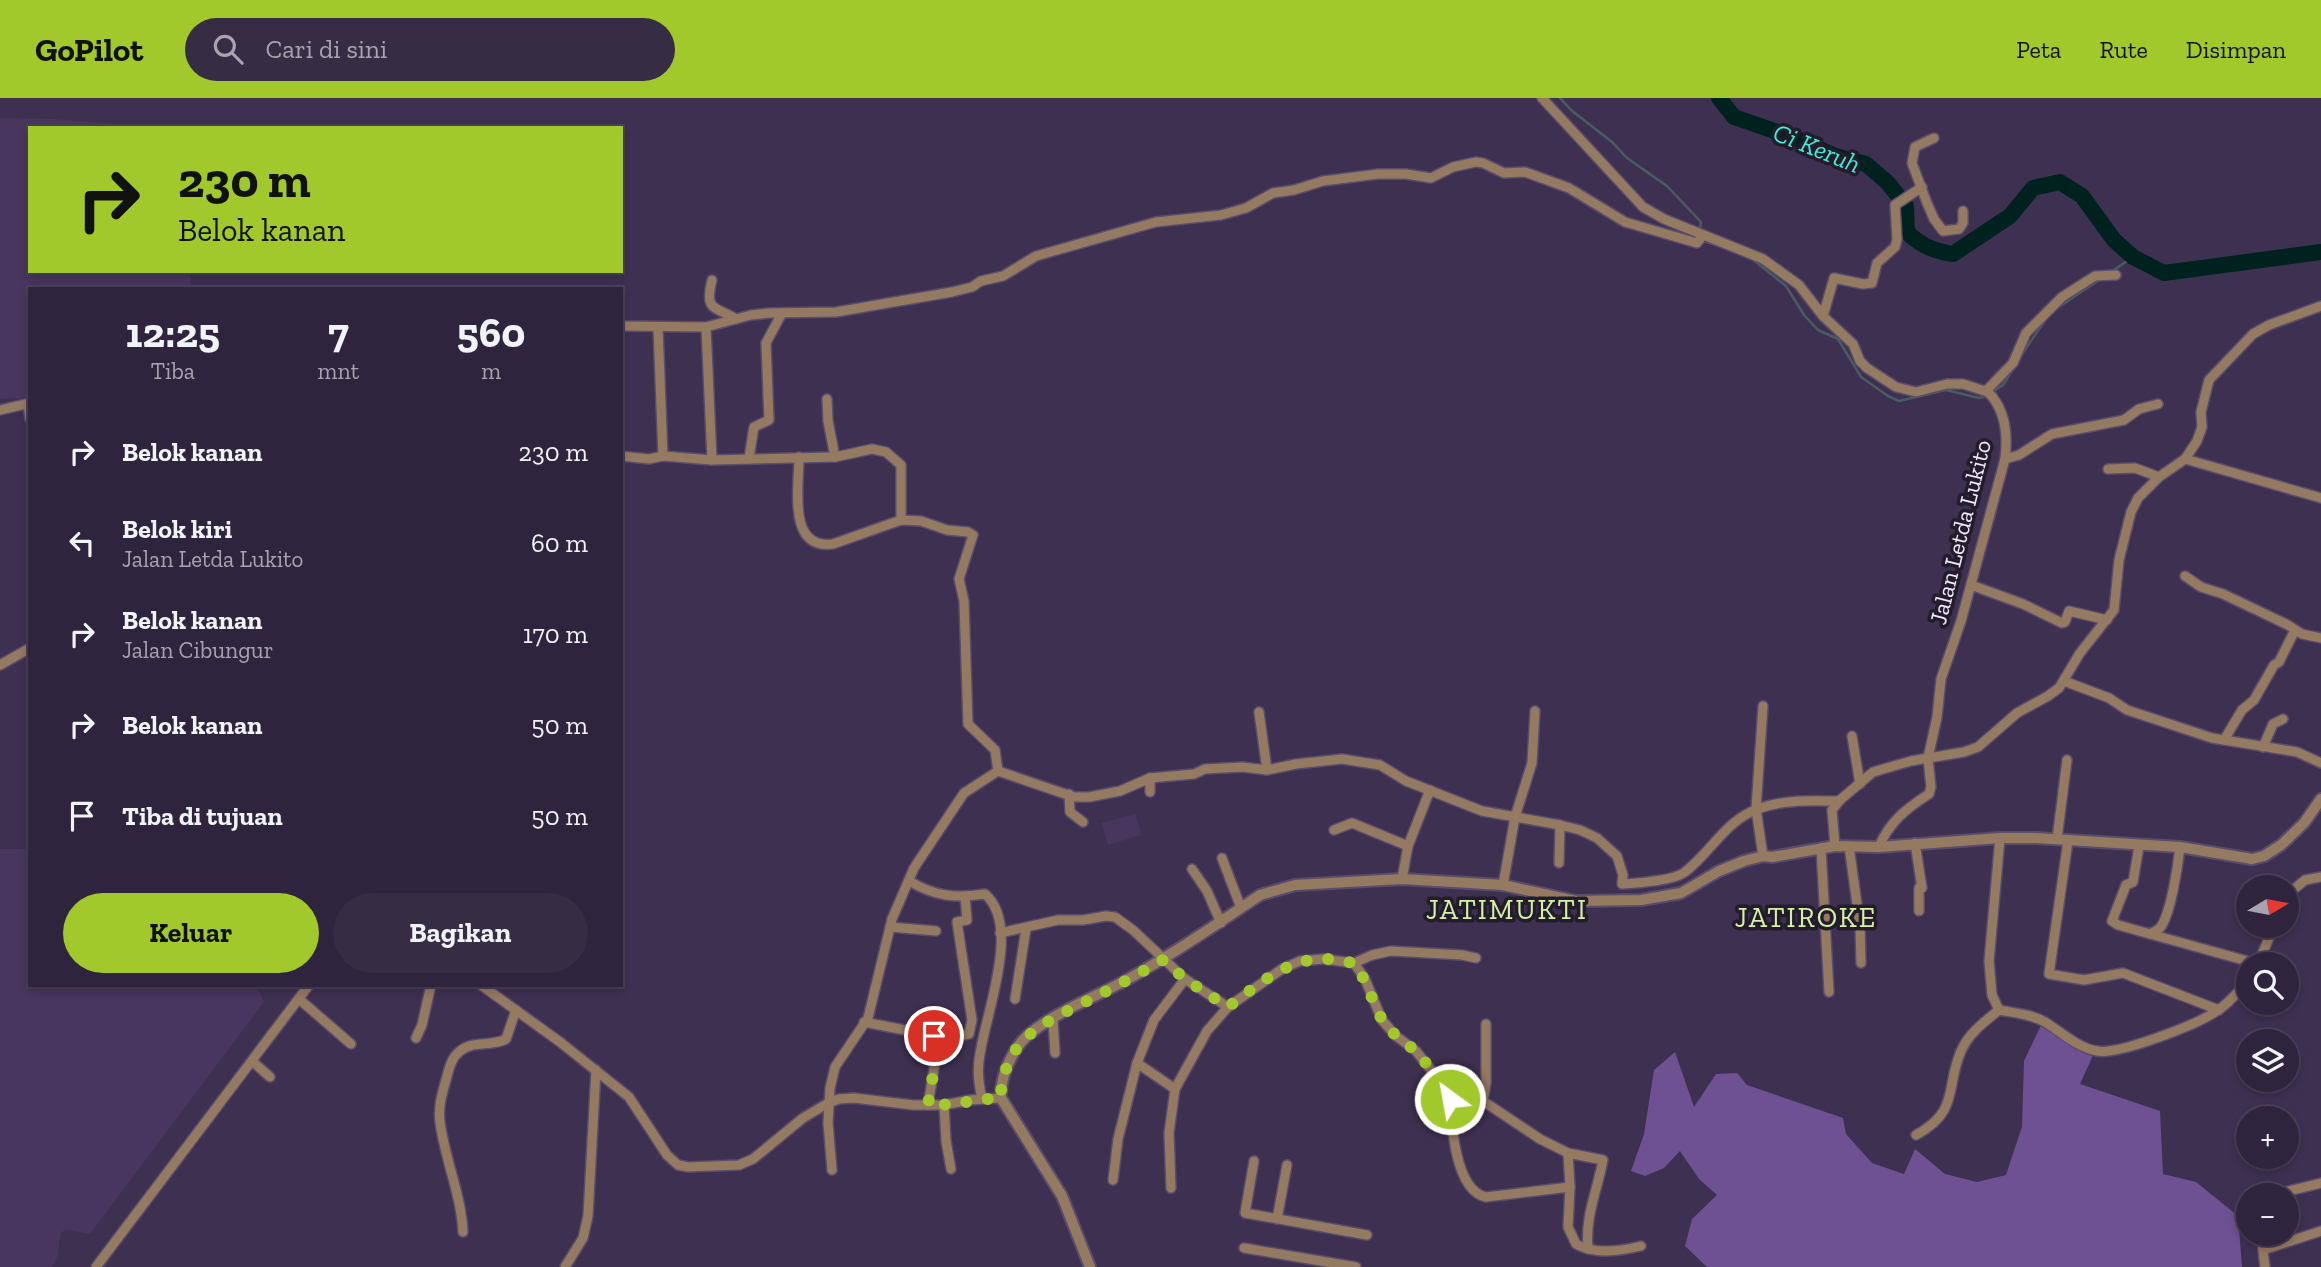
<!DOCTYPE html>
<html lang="id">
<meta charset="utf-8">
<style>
:root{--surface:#2e243d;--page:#362c44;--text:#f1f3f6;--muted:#a7a4b0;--line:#494157;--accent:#a1c92b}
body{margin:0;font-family:"Zilla Slab",serif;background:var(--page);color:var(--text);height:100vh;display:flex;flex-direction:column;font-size:26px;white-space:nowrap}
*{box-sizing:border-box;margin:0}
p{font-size:23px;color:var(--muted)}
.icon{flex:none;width:38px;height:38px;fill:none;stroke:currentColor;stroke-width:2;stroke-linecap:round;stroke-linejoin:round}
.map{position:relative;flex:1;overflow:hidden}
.side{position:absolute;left:28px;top:189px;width:595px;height:700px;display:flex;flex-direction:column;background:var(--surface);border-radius:0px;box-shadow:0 4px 10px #0003,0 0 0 2px var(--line)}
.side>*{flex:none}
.banner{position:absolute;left:28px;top:28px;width:595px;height:147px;border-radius:0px;box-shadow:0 4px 10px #0003,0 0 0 2px var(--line);background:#a1c92b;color:#111;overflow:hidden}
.needle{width:46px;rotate:80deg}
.tools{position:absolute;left:2236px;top:777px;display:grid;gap:14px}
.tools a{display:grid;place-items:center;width:63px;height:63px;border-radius:50%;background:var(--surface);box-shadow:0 4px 10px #0003,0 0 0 2px var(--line);font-size:35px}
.pin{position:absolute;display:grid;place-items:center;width:60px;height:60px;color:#fff;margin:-30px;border:4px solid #fff;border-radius:50%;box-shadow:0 2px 7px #0007}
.me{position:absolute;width:77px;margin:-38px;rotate:328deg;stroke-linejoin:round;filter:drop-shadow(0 0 5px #0008)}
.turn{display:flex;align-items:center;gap:24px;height:147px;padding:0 35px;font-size:32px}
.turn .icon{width:91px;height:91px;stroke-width:2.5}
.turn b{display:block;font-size:49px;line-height:60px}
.eta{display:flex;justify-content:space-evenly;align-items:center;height:119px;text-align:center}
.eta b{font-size:42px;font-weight:800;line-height:49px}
.primary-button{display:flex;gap:14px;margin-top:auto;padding:14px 35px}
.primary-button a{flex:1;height:80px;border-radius:42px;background:var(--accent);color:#111;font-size:28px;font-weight:800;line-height:80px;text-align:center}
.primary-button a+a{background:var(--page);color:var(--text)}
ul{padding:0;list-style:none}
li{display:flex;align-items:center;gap:21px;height:91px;padding:0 35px}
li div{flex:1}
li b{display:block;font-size:26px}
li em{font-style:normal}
header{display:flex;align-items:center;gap:42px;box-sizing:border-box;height:98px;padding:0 35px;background:var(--accent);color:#111}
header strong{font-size:33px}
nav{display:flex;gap:38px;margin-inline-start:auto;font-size:24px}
.search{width:490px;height:63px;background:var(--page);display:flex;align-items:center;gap:18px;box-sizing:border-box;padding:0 24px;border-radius:38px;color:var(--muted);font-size:26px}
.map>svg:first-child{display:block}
</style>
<header>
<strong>GoPilot</strong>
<div class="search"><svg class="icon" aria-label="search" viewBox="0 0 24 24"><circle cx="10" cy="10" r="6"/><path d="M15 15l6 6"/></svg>Cari di sini</div>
<nav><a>Peta</a><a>Rute</a><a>Disimpan</a></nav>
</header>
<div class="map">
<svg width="2321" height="1169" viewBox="0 0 2321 1169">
<rect width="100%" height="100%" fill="#3e3051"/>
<g fill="#48365e">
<path d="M0 20 55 21 165 30H30V173H183L190 177 191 191H30V300L0 301Z"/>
<path d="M1136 716 1141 737 1108 747 1101 725Z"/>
<path d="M0 751H30V887H252L259 893 264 904 90 1136 67 1132 61 1134 57 1160 52 1169H0Z"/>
</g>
<path fill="#6e5192" d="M2043 923 2095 953 2080 986 2160 1013 2163 1076 2196 1084 2238 1118 2242 1169H1707L1685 1148 1692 1121 1717 1097 1699 1081 1680 1053 1664 1070 1645 1078 1631 1073 1644 1036 1654 972 1675 954 1694 1009 1716 976 1737 975 1747 987 1843 1020 1846 1036 1872 1065 1904 1076 1915 1051 1945 1076 1977 1084 2006 1077 2022 1029 2024 963Z"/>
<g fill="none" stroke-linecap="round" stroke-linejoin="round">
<g stroke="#485d61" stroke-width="2.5">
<path d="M1560 0 1571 12 1612 44 1627 60 1667 88 1701 124 1700 131"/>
<path d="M1703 143 1720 148"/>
<path d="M1752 161 1786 188 1804 217 1818 232 1838 241 1861 279 1888 298 1899 303 1946 292 1979 300 1988 298"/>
<path d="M2111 174 2133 159"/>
<path d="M2056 211 2099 182"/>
<path d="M2020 259 2046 221"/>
<path d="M1993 294 2003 287 2013 271"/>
</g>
<path stroke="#00221e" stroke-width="16" d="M1719 0 1734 19 1795 40 1835 58 1866 66 1888 85 1906 108 1907 134C1921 148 1934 153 1953 156L2010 118 2033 90 2060 84 2082 98 2114 142 2133 159 2164 175 2321 154"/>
<defs>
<g id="minor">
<path d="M1542 0 1643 109 1664 121 1763 161 1799 187 1823 218 1853 246 1860 263 1867 270 1896 289 1916 294 1947 286H1963L1988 294C2006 312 2008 337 2005 361L1961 523 1941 581 1937 619 1928 660 1931 689 1929 696C1907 710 1889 724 1879 749"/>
<path d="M1934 40 1915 49 1912 65 1927 105 1934 121 1943 133 1959 131 1963 125V113"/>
<path d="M712 182C704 214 715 208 736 221"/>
<path d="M1823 218 1834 180 1863 186 1872 185 1877 165 1895 149 1897 142 1895 107 1922 89"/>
<path d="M621 228 706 229 751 217 770 215 836 214 952 194 972 189 981 183 1003 178 1036 158 1156 124 1221 117 1246 110 1273 95 1294 92 1323 83 1378 76H1406L1431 80 1453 69 1476 64 1483 65 1504 75 1525 74 1569 90 1625 124 1697 145 1703 137"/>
<path d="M706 229 712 362"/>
<path d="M658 230 663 358"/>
<path d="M1986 293 2013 265 2026 235 2062 199 2095 178 2116 177"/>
<path d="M827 301 828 323 835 359"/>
<path d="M28 306 30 321"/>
<path d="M0 312 30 305"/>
<path d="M621 358 649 361 663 358 712 362 835 359 872 351 886 354 901 367V422"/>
<path d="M799 359C799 389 787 452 833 446L901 422 921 423 947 432 968 434 973 437 959 481 964 503 968 626 995 652 998 673"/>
<path d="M749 360 754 329 769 322 766 245 782 215"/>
<path d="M2005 361 2019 357 2052 336 2124 322 2139 311 2158 306"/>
<path d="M2185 361 2321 400"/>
<path d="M2108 371 2135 370 2159 379"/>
<path d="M2185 478 2201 489 2223 496 2288 527 2302 536 2321 540"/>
<path d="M1971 487 2023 506 2062 525 2065 524 2069 513 2107 522"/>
<path d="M0 567 30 550"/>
<path d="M2064 583 2109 600 2127 612 2212 640 2297 654 2321 665"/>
<path d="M1763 608 1756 711 1763 758"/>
<path d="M1259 614 1267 672"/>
<path d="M1852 638 1860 686"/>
<path d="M2224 642 2242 612 2254 602 2274 567 2279 564 2295 532"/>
<path d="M2263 649 2273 626 2283 621"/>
<path d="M1150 694V680"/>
<path d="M1069 696 1070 714 1083 724"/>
<path d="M1334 732 1352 725 1408 748"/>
<path d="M2057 741 2067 662"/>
<path d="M2068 743 2049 876 2084 882 2123 875 2219 912"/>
<path d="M1915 745 1922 790H1919V813"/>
<path d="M1835 748 1832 712 1840 702 1873 674 1911 663 1964 654 1978 649 2017 615 2048 598 2059 590 2080 555 2114 512 2119 462 2131 414 2138 400 2159 379 2185 361 2197 343 2202 329 2201 314 2209 282 2253 236 2269 227 2321 208"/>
<path d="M1849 748 1860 828 1861 865"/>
<path d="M2139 748 2133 784 2126 787 2112 823 2118 827 2150 836C2153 834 2157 833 2160 830 2171 816 2178 767 2180 749"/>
<path d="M1821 750 1829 894"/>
<path d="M1222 760 1241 810"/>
<path d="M1559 765 1560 727"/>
<path d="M1192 771 1207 793 1221 825"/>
<path d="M1402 781 1408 748 1430 692"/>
<path d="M909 783C936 799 955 800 985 796 1023 829 983 921 979 963 977 977 979 988 982 1001"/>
<path d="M1503 787 1515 719 1532 665 1535 613"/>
<path d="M2287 797 2305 782 2321 779"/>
<path d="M890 829 936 833"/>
<path d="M1000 835 1058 822H1083L1106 818 1115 819 1133 832 1185 881 1228 909"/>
<path d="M2150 836 2258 866"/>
<path d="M1354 865 1365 881 1382 922 1396 938 1416 953 1435 977 1483 1003 1540 1041 1568 1055 1603 1062C1597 1094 1585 1117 1588 1151"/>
<path d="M2258 866 2274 828"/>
<path d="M481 887 560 944 629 999 667 1057 678 1067 688 1069 739 1067 753 1061 803 1020 828 1005 839 1001 854 1000 913 1007H944L970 1002 1001 1000"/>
<path d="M299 901 351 946"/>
<path d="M1015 901 1026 831"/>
<path d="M1999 912C2014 915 2031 916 2045 924 2061 934 2078 950 2097 953 2119 957 2199 926 2218 912 2230 905 2239 892 2249 882"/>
<path d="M1053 922 1055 955"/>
<path d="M864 924 935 938 934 971 928 1007"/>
<path d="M935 938 950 940 969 936 972 922 957 824 967 822 965 798"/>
<path d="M416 940 422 927 431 887"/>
<path d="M252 963 270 979"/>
<path d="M1137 965 1175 991"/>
<path d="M1449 986C1451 1014 1452 1092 1486 1099L1570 1089"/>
<path d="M1483 1003 1486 985V926"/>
<path d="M944 1007 946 1043 951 1071"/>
<path d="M1916 1037C1960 1013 1945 990 1961 953 1969 935 1984 924 1999 912L1992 897 1989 863 2000 740"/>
<path d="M1568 1055 1570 1089 1568 1129 1576 1146C1594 1157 1621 1153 1641 1148"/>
<path d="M1254 1063 1245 1115 1367 1137"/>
<path d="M832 1072 828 1025 830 990 835 969 868 920 892 821 914 770 964 695 998 673 1074 699H1089L1120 693 1150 680 1194 676 1205 671 1242 669 1267 672 1296 666 1342 661 1380 667 1406 683 1482 713 1560 727 1580 732 1597 740 1617 758 1623 777 1622 786C1638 785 1673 783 1685 774 1711 754 1726 722 1758 711 1784 701 1811 703 1838 703"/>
<path d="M1113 1082 1118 1041 1137 965 1154 922 1185 881"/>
<path d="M1171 1090 1169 1035 1175 991 1207 933 1228 909 1282 871 1300 863 1323 861 1354 865 1372 857 1391 853 1462 857 1476 860"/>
<path d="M2272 1097 2321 1085"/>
<path d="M1277 1121 1287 1067"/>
<path d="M463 1134C461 1096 445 1062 440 1024 438 1009 442 996 446 982 449 971 451 960 460 953 473 942 492 949 506 941L516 912"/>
<path d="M2262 1136 2263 1152 2321 1133"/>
<path d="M1244 1150 1356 1169"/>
<path d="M2263 1152 2265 1169"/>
<path d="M96 1169 309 887"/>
<path d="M565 1169 583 1140 588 1118 596 972"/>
</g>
<path id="tertiary" d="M1090 1169 1062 1098 1001 1000C1000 979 1012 952 1027 938 1054 914 1098 898 1130 880 1175 855 1217 826 1260 797L1295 787 1402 781 1503 787 1576 803 1641 802 1681 795 1719 773 1744 763 1763 758 1772 759 1835 748 1879 749 2000 740H2036L2180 749 2252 761 2264 758 2281 747 2304 725 2321 701"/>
</defs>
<use href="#minor" stroke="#5a4d6c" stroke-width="12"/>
<use href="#tertiary" stroke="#5a4d6c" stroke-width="14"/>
<use href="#minor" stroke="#957a62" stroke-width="9"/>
<use href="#tertiary" stroke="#957a62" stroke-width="10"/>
</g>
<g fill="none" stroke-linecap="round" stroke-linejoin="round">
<path stroke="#a1c92b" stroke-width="12" stroke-dasharray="0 21.6" d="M934 938V971L928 1007C952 1008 976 1001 1001 1000 1000 979 1012 950 1029 937 1047 922 1070 912 1091 901 1115 889 1139 875 1163 862L1185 881 1228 909C1255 889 1284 863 1320 861 1331 860 1343 863 1354 865L1359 871 1382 922 1396 938 1416 953 1435 976 1449 986 1450 1001"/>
</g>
<g text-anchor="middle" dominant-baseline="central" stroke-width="7" stroke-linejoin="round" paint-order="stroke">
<g font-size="24" fill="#efe7fc" stroke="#221c2b">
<text transform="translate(1960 434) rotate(-76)">Jalan Letda Lukito</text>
</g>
<g font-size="26" font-style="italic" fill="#44ebd7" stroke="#221c2b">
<text transform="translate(1817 50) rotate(22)">Ci Keruh</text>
</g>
<g font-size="28" letter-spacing="2" fill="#d6f0a5" stroke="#221c2b">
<text x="1507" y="811">JATIMUKTI</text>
<text x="1806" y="819">JATIROKE</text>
</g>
</g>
</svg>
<div class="tools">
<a><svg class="needle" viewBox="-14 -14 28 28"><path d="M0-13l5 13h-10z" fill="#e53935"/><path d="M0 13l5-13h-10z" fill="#a7a4b0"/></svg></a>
<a><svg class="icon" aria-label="search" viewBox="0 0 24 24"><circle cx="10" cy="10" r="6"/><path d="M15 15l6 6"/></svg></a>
<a><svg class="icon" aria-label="layers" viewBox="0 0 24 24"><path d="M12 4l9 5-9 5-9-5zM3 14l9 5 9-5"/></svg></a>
<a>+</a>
<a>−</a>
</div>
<div class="pin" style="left:934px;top:938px;background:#d93025"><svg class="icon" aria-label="arrive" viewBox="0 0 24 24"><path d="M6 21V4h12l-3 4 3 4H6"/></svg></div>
<svg class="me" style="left:1450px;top:1001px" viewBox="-20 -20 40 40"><circle r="17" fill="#a1c92b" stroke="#fff" stroke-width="3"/><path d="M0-11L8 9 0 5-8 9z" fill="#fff"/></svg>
<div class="banner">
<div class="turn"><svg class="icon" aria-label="right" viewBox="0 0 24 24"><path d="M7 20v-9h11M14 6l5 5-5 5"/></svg><div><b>230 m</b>Belok kanan</div></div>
</div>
<section class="side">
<div class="eta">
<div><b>12:25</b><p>Tiba</p></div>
<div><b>7</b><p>mnt</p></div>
<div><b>560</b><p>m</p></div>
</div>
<ul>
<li><svg class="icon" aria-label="right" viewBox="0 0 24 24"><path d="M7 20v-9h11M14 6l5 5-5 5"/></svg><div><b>Belok kanan</b></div><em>230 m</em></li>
<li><svg class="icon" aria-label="left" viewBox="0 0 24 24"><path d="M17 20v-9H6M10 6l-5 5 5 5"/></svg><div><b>Belok kiri</b><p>Jalan Letda Lukito</p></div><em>60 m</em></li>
<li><svg class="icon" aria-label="right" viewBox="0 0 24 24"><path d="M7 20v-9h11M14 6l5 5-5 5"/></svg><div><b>Belok kanan</b><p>Jalan Cibungur</p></div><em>170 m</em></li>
<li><svg class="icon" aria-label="right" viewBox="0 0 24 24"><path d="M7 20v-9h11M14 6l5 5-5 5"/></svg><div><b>Belok kanan</b></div><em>50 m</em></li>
<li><svg class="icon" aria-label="arrive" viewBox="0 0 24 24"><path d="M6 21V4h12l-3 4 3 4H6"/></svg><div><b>Tiba di tujuan</b></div><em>50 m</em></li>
</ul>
<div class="primary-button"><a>Keluar</a><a>Bagikan</a></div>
</section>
</div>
